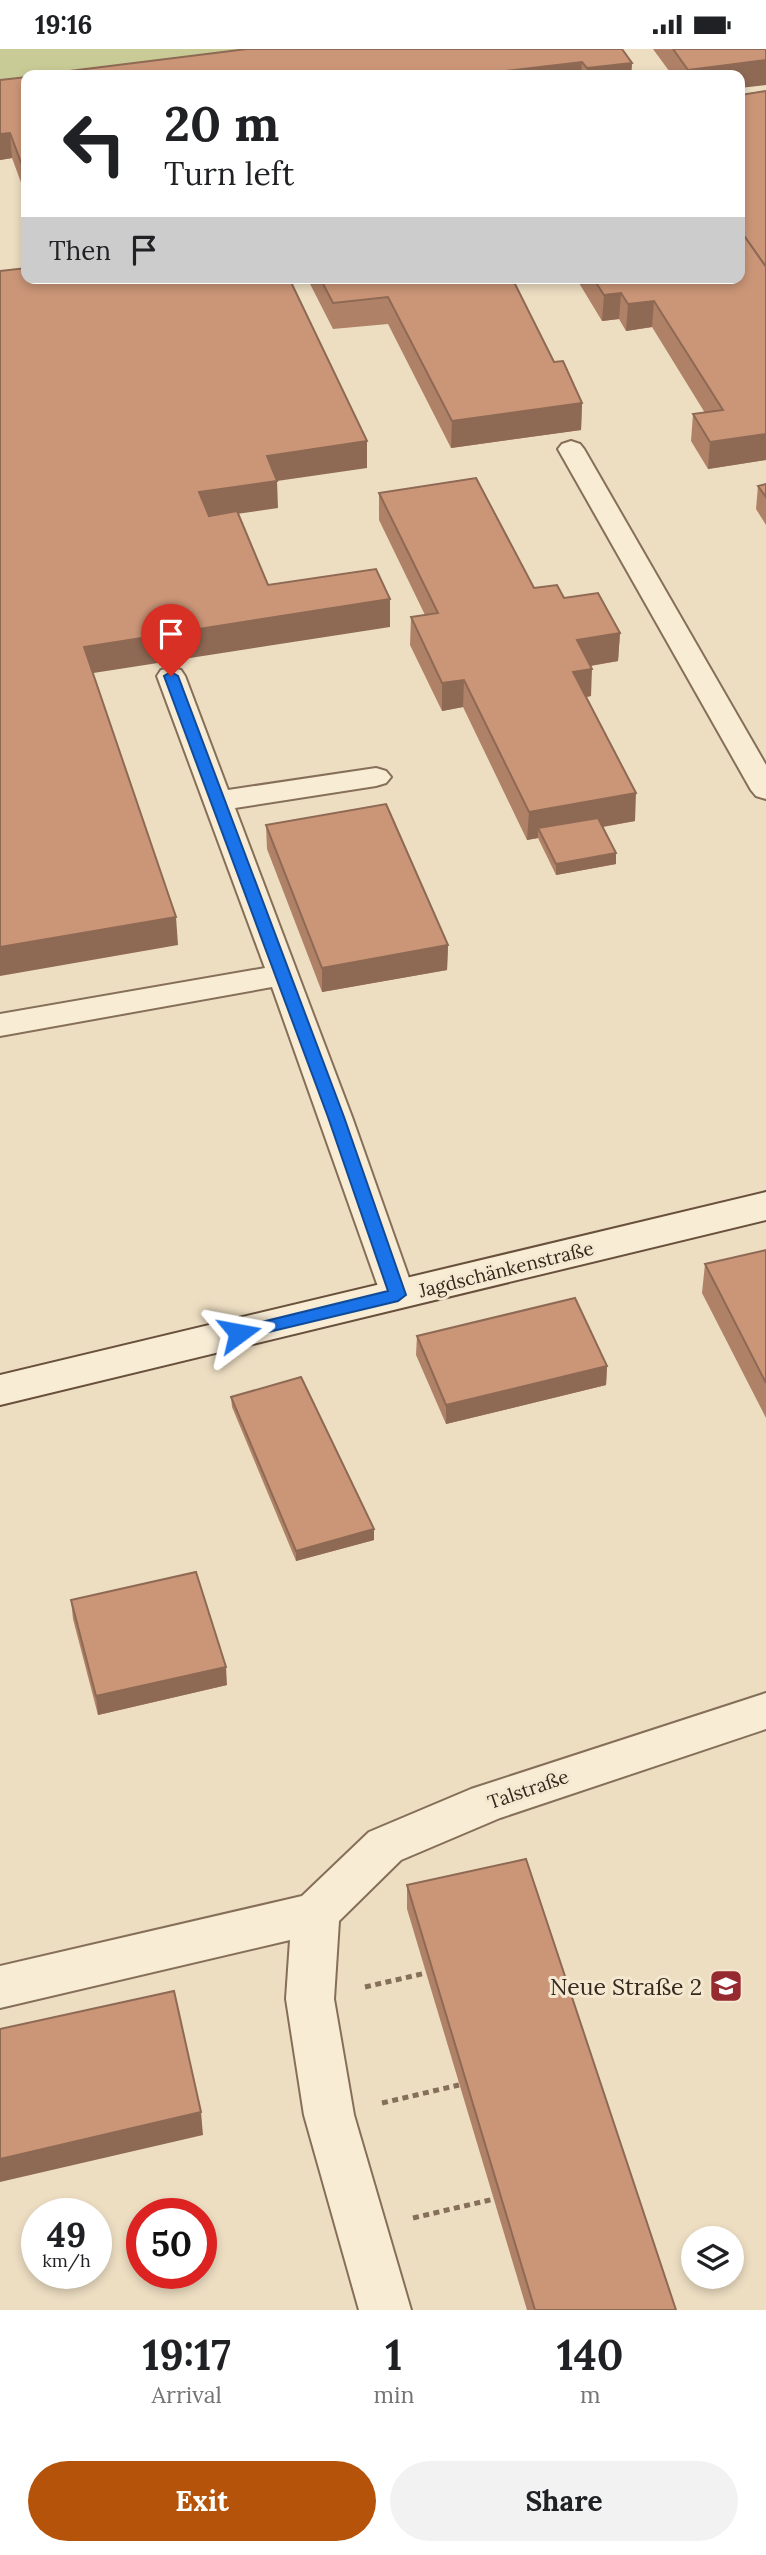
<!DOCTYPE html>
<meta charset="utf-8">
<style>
:root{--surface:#fff;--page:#f2f2f2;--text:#202124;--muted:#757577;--accent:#b45309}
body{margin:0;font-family:Lora,serif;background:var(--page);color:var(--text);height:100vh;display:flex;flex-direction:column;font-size:26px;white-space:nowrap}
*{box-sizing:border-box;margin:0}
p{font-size:23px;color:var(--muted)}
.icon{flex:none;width:38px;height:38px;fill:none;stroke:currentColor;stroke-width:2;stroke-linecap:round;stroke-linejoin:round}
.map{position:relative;height:2261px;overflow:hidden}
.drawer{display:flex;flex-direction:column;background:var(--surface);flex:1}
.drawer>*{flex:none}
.top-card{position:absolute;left:21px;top:21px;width:724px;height:214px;border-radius:14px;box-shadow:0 4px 10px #0003;background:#fff;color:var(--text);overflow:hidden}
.fabs{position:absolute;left:681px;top:2177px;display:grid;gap:14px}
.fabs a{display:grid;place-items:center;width:63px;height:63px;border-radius:50%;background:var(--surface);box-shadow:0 4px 10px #0003;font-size:35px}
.speed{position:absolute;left:21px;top:2149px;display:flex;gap:14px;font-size:35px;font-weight:700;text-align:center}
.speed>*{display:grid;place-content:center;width:91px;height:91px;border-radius:50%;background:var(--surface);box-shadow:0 4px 10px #0003;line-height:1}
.speed small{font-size:18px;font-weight:400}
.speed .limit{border:10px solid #d22;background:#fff;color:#111}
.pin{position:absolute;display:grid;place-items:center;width:60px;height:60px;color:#fff;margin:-72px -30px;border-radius:50% 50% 50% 0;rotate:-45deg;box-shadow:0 0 7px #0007}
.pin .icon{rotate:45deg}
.me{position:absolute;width:77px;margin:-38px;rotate:77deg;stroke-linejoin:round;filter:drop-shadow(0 0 5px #0008)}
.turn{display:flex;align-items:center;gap:24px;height:147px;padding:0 28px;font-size:32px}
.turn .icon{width:91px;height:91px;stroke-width:2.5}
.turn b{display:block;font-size:49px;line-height:60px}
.then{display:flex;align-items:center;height:66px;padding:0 28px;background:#0003;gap:14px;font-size:26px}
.eta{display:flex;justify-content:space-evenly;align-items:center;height:119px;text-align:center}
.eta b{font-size:42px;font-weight:700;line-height:49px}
.primary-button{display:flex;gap:14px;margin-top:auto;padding:14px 28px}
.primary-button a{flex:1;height:80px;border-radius:42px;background:var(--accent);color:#fff;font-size:28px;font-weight:700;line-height:80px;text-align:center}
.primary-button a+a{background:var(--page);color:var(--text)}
.status{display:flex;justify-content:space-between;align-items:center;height:49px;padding:0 35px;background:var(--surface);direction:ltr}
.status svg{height:19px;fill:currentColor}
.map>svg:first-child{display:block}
</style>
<div class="status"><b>19:16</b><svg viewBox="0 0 49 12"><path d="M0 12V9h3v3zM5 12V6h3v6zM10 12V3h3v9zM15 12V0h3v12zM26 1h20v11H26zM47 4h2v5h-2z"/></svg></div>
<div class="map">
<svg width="766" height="2261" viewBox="0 0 766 2261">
<rect width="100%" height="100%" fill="#eddec2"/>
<path fill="#c8cb96" d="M0 0H445L237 26H26V53L0 56Z"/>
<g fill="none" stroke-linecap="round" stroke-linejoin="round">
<defs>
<g id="lane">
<path d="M571 392 580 395 584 400 766 716V750L756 747 751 741 558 400 562 395Z"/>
<path d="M171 619 181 621 185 627 228 741 376 719 386 722 391 728 386 734 376 737 235 759 352 1068 415 1246 410 1255 398 1259 386 1255 381 1246 272 938 0 987V965L265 919 157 627 161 621Z"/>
</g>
<path id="street" d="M766 1644V1680L500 1769 401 1811 339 1872 334 1950 354 2066 411 2261H359L304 2066 286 1950 290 1891 0 1959V1917L302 1847 369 1783 471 1740Z"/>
<path id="secondary" d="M766 1143V1171L0 1356V1326Z"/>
</defs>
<use href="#lane" stroke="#866f59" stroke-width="4"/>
<use href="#street" stroke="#866f59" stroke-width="4"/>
<use href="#secondary" stroke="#68503d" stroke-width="4"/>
<g stroke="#866f59" stroke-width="5" stroke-dasharray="6 4.5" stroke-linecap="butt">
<path d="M365 1938 426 1924"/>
<path d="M382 2054 459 2036"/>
<path d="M413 2169 494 2150"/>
</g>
<use href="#lane" fill="#f8ecd5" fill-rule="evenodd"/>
<use href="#street" fill="#f8ecd5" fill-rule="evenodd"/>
<use href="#secondary" fill="#f8ecd5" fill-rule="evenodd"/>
</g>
<g fill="#af8167">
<path d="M247 0 632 14 631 26H37Z"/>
<path d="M653 0H766L740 26H672Z"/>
<path d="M26 28V147L12 109 0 111Z"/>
<path d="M307 229H512L554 313 582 354 581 381 451 399 388 275 333 280Z"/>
<path d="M576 229H740L766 411 708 420 691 392 693 365 705 364 652 278 626 282 619 270 602 272Z"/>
<path d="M766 435V476L756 460 758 437Z"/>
<path d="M379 444 534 539 564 549 620 584 618 612 591 617V647L586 648 635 772 603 778 616 804V815L556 826 538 789 527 791 463 658 442 662 410 596 411 568 425 566 379 471Z"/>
<path d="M266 776 448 896 447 921 322 943 267 800Z"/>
<path d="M766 1201V1369L702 1244 705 1215Z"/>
<path d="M417 1287 607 1317 606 1336 446 1375 416 1306Z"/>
<path d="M231 1348 374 1491 296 1512 232 1358Z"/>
<path d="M71 1551 227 1636 98 1666 73 1570Z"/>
<path d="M407 1836 676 2261H527L407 1860Z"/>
</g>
<g fill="#8e6954">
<path d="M766 11V36L740 39V26H687L688 21Z"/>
<path d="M582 13 581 26H472Z"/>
<path d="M632 14 631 26H586L587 19Z"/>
<path d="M10 84 12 109 0 111V85Z"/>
<path d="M621 244 619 270 602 272 604 246Z"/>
<path d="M654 252 652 278 626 282 628 255Z"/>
<path d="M582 354 581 381 451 399 452 372Z"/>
<path d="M766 385V411L708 420 710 393Z"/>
<path d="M367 392V419L277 432 278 459 201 470 199 443 267 407Z"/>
<path d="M390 550V578L87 625 84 598Z"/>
<path d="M620 584 618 612 576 619 577 591Z"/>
<path d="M592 620 591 647 571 651 573 623Z"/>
<path d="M464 631 463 658 442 662V634Z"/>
<path d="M636 744 635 772 543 788 538 779V789L527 791 529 763Z"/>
<path d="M616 804V815L556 826V815Z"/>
<path d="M176 868 178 896 0 927V898Z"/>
<path d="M448 896 447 921 322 943V919Z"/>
<path d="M607 1317 606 1336 446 1375V1356Z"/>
<path d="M374 1480V1491L296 1512V1502Z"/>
<path d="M226 1618 227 1636 98 1666 96 1647Z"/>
<path d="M201 2063 203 2086 0 2133V2110Z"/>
</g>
<g fill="#cb9678" stroke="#8e6954" stroke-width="2">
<path d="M247 0H622L632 14 587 19 582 13 472 26H37Z"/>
<path d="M673 0H766V11L688 21Z"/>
<path d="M26 28V127L10 84 0 85V31Z"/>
<path d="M766 42V218L740 181V46Z"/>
<path d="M740 181 766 218V385L710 393 693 365 723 361 654 252 628 255 621 244 604 246 593 229H740Z"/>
<path d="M26 219V229H289L367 392 267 407 277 432 199 443 209 467 237 462 268 536 376 520 390 550 84 598 176 868 0 898V222Z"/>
<path d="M320 229H512L554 313 563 312 582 354 452 372 388 248 333 254Z"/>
<path d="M476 429 534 539 557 536 564 549 598 544 620 584 577 591 592 620 573 623 636 744 529 763 464 631 442 634 411 568 438 564 379 444Z"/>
<path d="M766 435V448L758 437Z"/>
<path d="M386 755 448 896 322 919 266 776Z"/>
<path d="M598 769 616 804 556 815 538 779Z"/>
<path d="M766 1201V1334L705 1215Z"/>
<path d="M575 1249 607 1317 446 1356 417 1287Z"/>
<path d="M301 1328 374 1480 296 1502 231 1348Z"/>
<path d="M196 1523 226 1618 96 1647 71 1551Z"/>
<path d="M526 1810 676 2261H535L407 1836Z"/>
<path d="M174 1942 201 2063 0 2110V1980Z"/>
</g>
<path fill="#1a73e8" stroke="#114b97" stroke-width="2" d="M171 623 178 627 344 1068 406 1246 398 1252 239 1290 230 1284 233 1280 388 1242 328 1068 164 627Z"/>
<defs>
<symbol id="school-square" viewBox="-11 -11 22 22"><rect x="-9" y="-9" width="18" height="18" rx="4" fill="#952a31" stroke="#f5e8d1"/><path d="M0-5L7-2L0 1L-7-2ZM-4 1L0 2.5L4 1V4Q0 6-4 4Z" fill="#fff"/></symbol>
</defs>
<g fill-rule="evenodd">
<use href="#school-square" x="707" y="1918" width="38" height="38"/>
</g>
<g text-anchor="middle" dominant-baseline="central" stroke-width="6" stroke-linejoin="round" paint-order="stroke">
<g font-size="19" fill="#36281d" stroke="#f5e8d1">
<text transform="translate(506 1220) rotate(-14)">Jagdschänkenstraße</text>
<text transform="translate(528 1740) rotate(-19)">Talstraße</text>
</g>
<g font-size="23" fill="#36281d" stroke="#f5e8d1" text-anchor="end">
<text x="702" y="1937">Neue Straße 2</text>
</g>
</g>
</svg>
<div class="fabs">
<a><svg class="icon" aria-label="layers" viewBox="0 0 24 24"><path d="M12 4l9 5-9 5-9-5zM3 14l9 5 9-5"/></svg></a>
</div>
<div class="speed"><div>49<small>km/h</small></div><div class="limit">50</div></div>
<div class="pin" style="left:171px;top:627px;background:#d93025"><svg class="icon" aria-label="arrive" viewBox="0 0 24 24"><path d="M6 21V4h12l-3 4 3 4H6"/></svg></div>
<svg class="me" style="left:239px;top:1284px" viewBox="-20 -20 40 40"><path d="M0-17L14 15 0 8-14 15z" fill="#1a73e8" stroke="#fff" stroke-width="4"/></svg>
<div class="top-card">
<div class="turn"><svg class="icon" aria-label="left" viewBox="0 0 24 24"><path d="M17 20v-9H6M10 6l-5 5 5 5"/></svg><div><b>20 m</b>Turn left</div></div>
<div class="then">Then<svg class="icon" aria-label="arrive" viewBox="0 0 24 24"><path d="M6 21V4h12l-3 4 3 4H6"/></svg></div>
</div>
</div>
<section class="drawer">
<div class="eta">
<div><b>19:17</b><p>Arrival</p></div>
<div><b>1</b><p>min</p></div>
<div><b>140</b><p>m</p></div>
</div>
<div class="primary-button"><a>Exit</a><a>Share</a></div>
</section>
